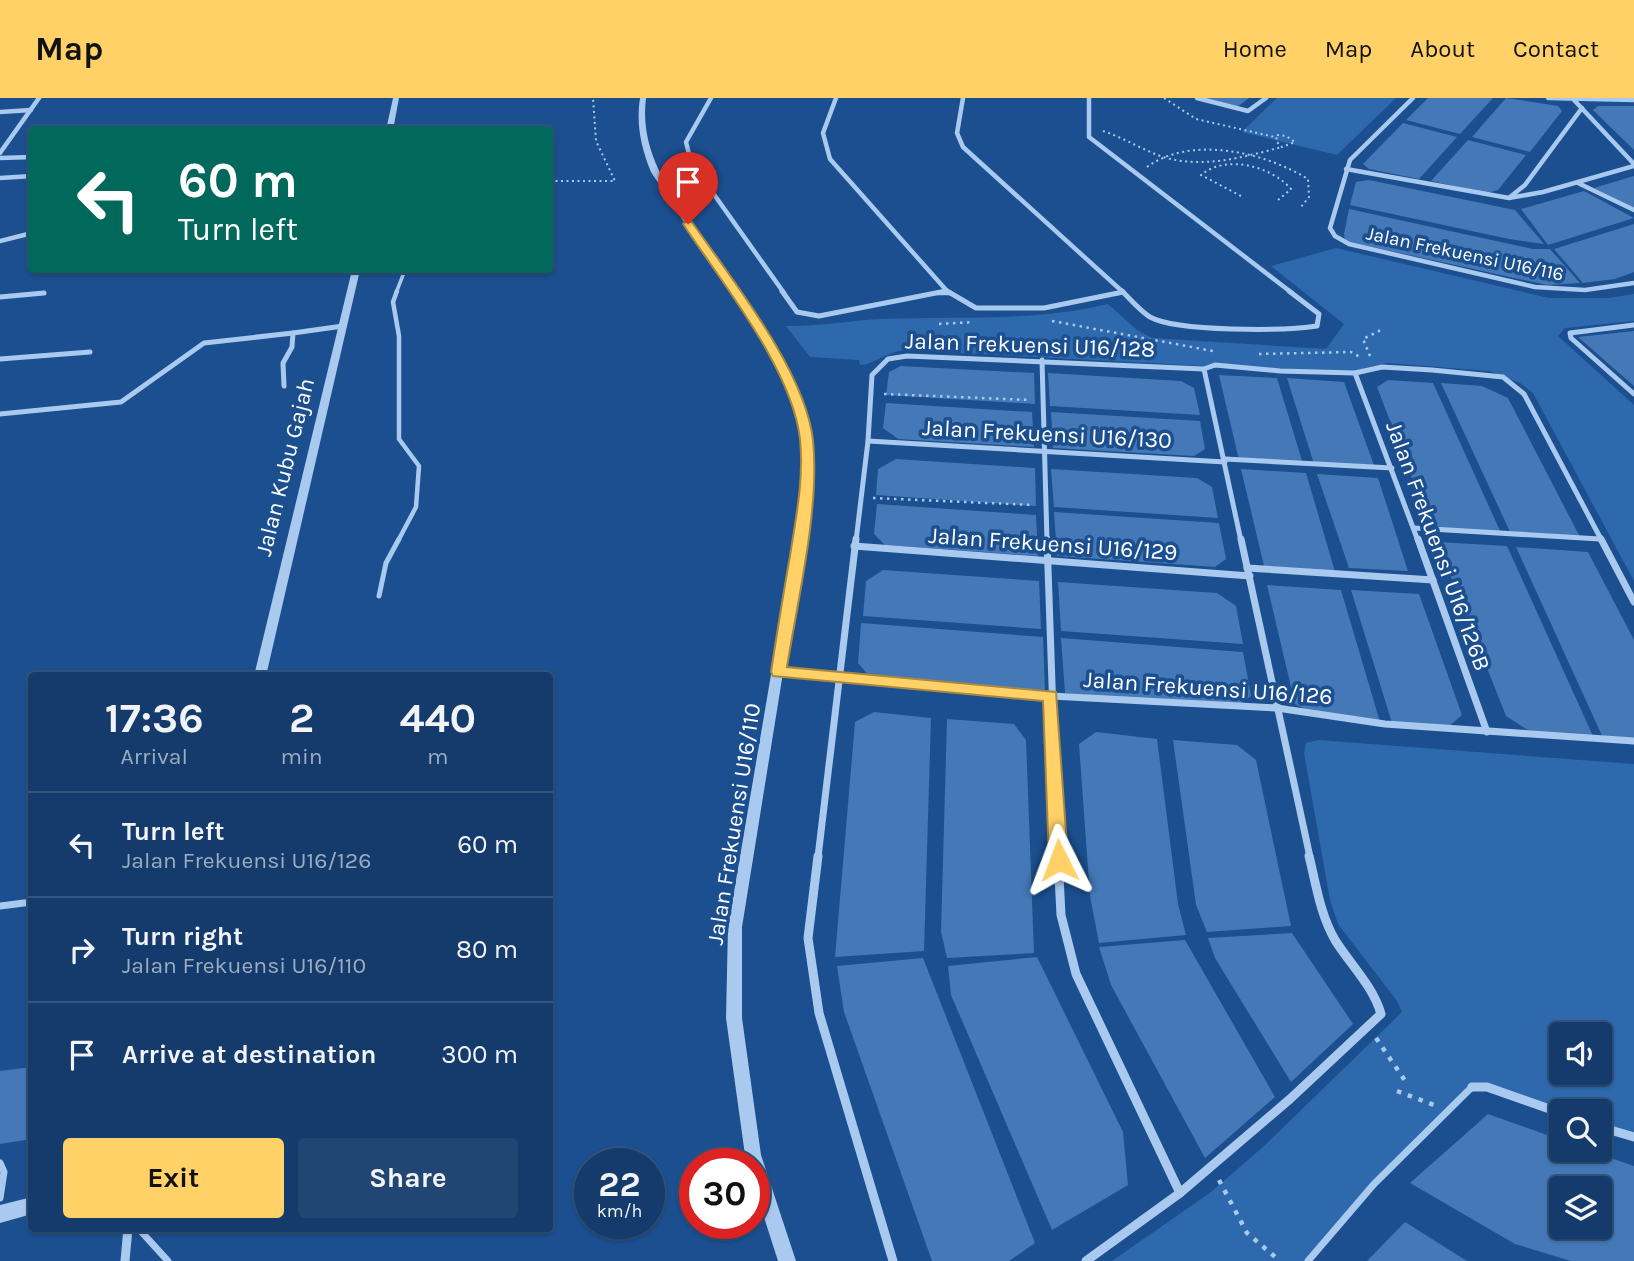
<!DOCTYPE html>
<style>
:root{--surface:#143b6b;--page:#214673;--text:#f1f3f6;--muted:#9dadc1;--line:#33557e;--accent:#ffd166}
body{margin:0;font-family:Karla,sans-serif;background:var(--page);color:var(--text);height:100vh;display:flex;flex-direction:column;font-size:26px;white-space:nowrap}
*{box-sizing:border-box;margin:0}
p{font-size:23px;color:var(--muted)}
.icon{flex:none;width:38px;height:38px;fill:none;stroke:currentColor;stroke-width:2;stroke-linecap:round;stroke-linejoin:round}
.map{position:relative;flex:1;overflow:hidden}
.drawer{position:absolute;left:28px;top:574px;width:525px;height:560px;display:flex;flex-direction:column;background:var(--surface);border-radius:7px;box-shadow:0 2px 5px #0004,0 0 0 2px var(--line)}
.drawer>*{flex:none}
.top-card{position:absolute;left:28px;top:28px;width:525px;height:147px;border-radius:7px;box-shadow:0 2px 5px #0004,0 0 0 2px var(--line);background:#00695c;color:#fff;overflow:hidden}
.fabs{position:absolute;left:1549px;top:924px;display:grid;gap:14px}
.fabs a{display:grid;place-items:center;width:63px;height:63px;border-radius:7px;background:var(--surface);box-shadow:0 2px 5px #0004,0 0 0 2px var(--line);font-size:35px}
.speed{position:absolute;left:574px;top:1050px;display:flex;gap:14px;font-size:35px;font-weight:700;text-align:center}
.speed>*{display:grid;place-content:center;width:91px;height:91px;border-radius:50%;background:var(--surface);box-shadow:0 2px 5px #0004,0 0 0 2px var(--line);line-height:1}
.speed small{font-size:18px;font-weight:400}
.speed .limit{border:10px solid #d22;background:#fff;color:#111}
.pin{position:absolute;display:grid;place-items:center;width:60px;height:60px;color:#fff;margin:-72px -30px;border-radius:50% 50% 50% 0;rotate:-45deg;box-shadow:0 0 7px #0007}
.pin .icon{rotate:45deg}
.me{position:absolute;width:77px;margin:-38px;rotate:357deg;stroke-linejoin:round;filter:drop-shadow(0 0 5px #0008)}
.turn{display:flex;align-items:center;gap:24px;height:147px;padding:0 35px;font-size:32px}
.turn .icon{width:91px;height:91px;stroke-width:2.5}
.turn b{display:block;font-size:49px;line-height:60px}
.eta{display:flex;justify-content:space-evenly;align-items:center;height:119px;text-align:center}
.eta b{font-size:42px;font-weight:700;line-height:49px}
.cta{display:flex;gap:14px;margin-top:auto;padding:14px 35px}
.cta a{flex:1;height:80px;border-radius:7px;background:var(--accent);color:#111;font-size:28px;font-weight:700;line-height:80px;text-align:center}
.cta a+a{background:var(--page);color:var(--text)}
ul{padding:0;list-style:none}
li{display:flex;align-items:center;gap:21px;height:105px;padding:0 35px;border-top:2px solid var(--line)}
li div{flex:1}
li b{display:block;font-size:26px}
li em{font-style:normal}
header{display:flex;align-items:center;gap:42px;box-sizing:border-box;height:98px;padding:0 35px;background:var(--accent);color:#111}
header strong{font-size:33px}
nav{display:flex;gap:38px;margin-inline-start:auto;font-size:24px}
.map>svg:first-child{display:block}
</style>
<header>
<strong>Map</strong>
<nav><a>Home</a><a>Map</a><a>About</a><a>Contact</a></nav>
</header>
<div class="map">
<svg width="1634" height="1163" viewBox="0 0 1634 1163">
<rect width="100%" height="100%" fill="#1b4f8f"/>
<g fill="#2e69ad" fill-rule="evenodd">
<path d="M1277 0H1396L1337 57 1242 34Z"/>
<path d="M1336 150 1549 200H1608L1634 196V223L1565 230 1558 238 1634 307V483L1533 295 1520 285 1489 273 1388 265 1364 270 1355 276 904 252C887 254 872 267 860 267L859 262 810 259 786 228C819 229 850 222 883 221 958 218 1034 224 1108 206L1137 232 1152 240 1326 251 1344 226 1271 168Z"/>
<path d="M1318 642 1634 666V1043L1600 1033V1013H1561V1021L1484 986 1463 996 1307 1163H1112L1211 1094 1264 1048 1402 914 1397 903 1338 826 1330 802 1304 655 1306 645ZM1561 936H1600V975H1561Z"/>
</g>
<g fill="#4478b7" fill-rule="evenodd">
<path d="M1206 0H1249L1237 9Z"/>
<path d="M1428 0H1493L1460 36 1406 22Z"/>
<path d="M1506 0 1558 8 1562 13 1530 54 1472 39Z"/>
<path d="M1598 8H1634V52L1593 12Z"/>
<path d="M1403 25 1457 39 1419 81 1369 71 1363 66Z"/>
<path d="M1468 42 1526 57 1498 92 1487 95 1431 83Z"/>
<path d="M1634 78V110L1594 90Z"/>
<path d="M1369 82 1515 112 1544 146 1509 141 1350 107 1356 84Z"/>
<path d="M1584 93 1634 120 1548 147 1521 111Z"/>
<path d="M1349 111 1533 151H1550L1580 185 1547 187 1345 143 1344 136Z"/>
<path d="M1634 126V174L1615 181 1583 185 1554 151Z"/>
<path d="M1634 233V288L1578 239Z"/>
<path d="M901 268 1034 275 1035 306 886 297 889 274Z"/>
<path d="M1048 275 1181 283 1194 290 1200 317 1050 308Z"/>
<path d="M1219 277 1277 280 1303 366 1239 362Z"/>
<path d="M1287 280 1344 284 1375 370 1314 366Z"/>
<path d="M1388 282 1433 285 1501 435 1431 430 1377 289Z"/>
<path d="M1441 285 1482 288 1508 300 1581 441 1511 436Z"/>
<path d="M886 305 1032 314 1034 349 898 341 883 330Z"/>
<path d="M1051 314 1200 323 1205 351 1194 358 1053 350Z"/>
<path d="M896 361 1035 370 1036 408 876 397 878 371Z"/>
<path d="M1051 371 1197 380 1212 389 1218 420 1054 409Z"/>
<path d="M1241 371 1306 375 1336 477 1265 472Z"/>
<path d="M1317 376 1378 380 1408 473 1349 470Z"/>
<path d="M877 406 1036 417 1038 458 885 447 874 436Z"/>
<path d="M1054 414 1219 425 1226 461 1215 469 1057 458Z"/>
<path d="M1437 444 1507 448 1593 638 1529 633 1506 618Z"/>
<path d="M1516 449 1588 454 1634 542V643L1603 640Z"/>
<path d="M883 472 1039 483 1041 531 863 518 866 483Z"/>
<path d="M1058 484 1217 495 1236 508 1243 546 1061 533Z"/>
<path d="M1267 487 1341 492 1380 624 1318 618 1295 606Z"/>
<path d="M1351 492 1419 496 1462 617 1447 630 1392 625Z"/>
<path d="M861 525 1043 539 1045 593 870 579 858 565Z"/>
<path d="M1061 540 1243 554 1251 598 1236 609 1065 595Z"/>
<path d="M874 614 931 620 924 853 835 859 855 624Z"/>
<path d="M947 621 1014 626 1026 642 1034 855 947 860 941 834Z"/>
<path d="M1096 634 1157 641 1178 806 1186 837 1099 845 1090 798 1079 646Z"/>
<path d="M1173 642 1237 647 1256 662 1291 828 1207 834 1196 807Z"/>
<path d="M1292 835 1353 926 1291 984 1215 860 1208 840Z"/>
<path d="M1185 842 1275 999 1205 1060 1111 887 1099 849Z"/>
<path d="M1037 859 1123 1034 1128 1087 1052 1132 951 897 948 868Z"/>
<path d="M923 860 1035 1145 1009 1163H932L844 914 837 868Z"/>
<path d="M32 969V1041L0 1046V973Z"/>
<path d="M1488 1016 1561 1042V1052H1588L1634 1068V1163H1571L1515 1146 1410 1085ZM1561 1090H1600V1129H1561Z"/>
<path d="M1405 1124 1467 1163H1367Z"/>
</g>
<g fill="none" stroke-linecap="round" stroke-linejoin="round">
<g stroke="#a9c9ee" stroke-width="2" stroke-dasharray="2 3.5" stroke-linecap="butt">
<path d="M1164 0 1196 21 1275 39"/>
<path d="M1103 33C1124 40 1143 52 1163 59 1203 71 1244 59 1282 49"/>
<path d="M1277 37 1286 38 1295 44 1282 49 1276 43Z"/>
<path d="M1147 69C1191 37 1264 54 1308 81L1309 99 1301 109"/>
<path d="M550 83H615L596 43 593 0"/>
<path d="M1241 98 1201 77C1226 56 1271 68 1291 91L1278 102"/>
</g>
<g stroke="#a9c9ee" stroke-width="2.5" stroke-dasharray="2.5 4.5" stroke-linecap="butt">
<path d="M1052 223 1213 253"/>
<path d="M939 226 974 224"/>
<path d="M1259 256 1351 254 1362 260"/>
<path d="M1370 258 1363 241 1381 232"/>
<path d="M884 296 1030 302"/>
<path d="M873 400 1033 407"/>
</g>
<g stroke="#a9c9ee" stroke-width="4.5" stroke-dasharray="4.5 7" stroke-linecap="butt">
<path d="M1376 940 1406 984"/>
<path d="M1397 993 1434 1007"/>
<path d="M1219 1082 1247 1135 1280 1163"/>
</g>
<g stroke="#a9c9ee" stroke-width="3.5">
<path d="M313 32H332"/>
<path d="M396 195 405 172"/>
</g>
<path stroke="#a9c9ee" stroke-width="4.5" d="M397 193 393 204 399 238V341L419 368 416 409 398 443"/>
<path stroke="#a9c9ee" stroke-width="5" d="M379 498 386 465 399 441"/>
<g stroke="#a9c9ee" stroke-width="7">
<path d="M0 808 32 804"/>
<path d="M0 1065 4 1074 0 1100"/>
<path d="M138 1130 168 1163"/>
<path d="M1308 1163 1374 1086 1472 989"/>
</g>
<g stroke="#a9c9ee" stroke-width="4.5">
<path d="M711 0 686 44 691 64 784 195"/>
<path d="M836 0 823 35 830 61 947 193"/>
<path d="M963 0 957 35 963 49 1124 195"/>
<path d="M1089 0V39L1292 195"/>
<path d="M1197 0 1248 13 1266 0"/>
<path d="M1413 0 1350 62 1330 130 1335 138 1349 146 1535 189 1585 192 1634 185"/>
<path d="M1548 0 1634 2"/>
<path d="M1574 2 1634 66"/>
<path d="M0 14 31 12"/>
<path d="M0 55 39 0"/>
<path d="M0 60 32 59"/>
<path d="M1346 71 1509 100 1543 94 1634 68"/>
<path d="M0 80 32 78"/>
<path d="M1578 85 1634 112"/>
<path d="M1510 99 1525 87 1582 10"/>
<path d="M0 143 32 135"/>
<path d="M937 195H950"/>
<path d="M1118 195 1123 194"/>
</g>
<g stroke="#a9c9ee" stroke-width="5">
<path d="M782 193 797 214 819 218 946 193"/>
<path d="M947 193 976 210H1044L1123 194"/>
<path d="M1122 193C1130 201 1140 213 1150 219 1177 234 1285 233 1317 228L1319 216 1289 193"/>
<path d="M0 199 44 195"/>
<path d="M1634 227 1570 235 1571 240 1634 296"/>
<path d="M0 261 90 254"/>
<path d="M1042 262 1047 443"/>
<path d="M1355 275 1418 443"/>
<path d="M284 288 283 265 292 249 293 235 343 228"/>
<path d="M0 316 121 304 204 245 293 235"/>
<path d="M868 343 1225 364"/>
<path d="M1225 361 1392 370"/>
<path d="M1414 430 1600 441"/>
<path d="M856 443 868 343 872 277 888 261 907 258 1204 271"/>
<path d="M1241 443 1204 271 1215 267 1280 273 1355 275 1382 269 1432 272 1503 279 1524 296 1602 443"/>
</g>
<g stroke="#a9c9ee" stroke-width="7">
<path d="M1047 441 1058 759"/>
<path d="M1241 441 1310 759"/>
<path d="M1418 441 1487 634"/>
<path d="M1601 441 1634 504"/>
<path d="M854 448 1250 478"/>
<path d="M1247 470 1433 482"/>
<path d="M779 574 1051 598 1277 610 1385 626 1634 643"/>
<path d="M818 759 856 441"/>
</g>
<g stroke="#a9c9ee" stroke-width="9">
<path d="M818 758 808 840 819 915 893 1163"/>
<path d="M1058 758 1061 817 1076 876 1180 1095 1086 1163"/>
<path d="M1472 989H1487L1561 1015"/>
<path d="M1600 1029 1634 1039"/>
<path d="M1180 1095 1290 1001 1381 916C1373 888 1350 866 1335 842 1320 816 1316 786 1309 758"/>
<path d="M125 1163 128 1130"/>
</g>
<g fill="#a9c9ee" fill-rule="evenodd">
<path d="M393 0H399L393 32H386Z"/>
<path d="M640 0H646C639 56 672 97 702 140 731 184 766 227 789 275 799 295 808 319 811 341 813 357 812 373 813 389L742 829V920L761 1057 796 1163H778L754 1088V1066H747L745 1057 726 920 728 829 803 389 801 340 794 311 779 274 755 232 651 74C641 49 636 27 640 0Z"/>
<path d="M352 172H360L266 578H254Z"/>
<path d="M32 1099V1116L0 1125V1107Z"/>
</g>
</g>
<path fill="#ffd166" stroke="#a68842" stroke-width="2" d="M685 124H692C732 182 805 272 813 342 820 410 798 500 787 569L1056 594 1068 762 1065 768 1059 770 1052 768 1049 762 1043 603 773 578 771 574C777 535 783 497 790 458 796 419 804 381 800 341 792 271 722 185 683 126Z"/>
<g text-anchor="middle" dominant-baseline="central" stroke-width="7" stroke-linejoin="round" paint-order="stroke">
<g font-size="19" fill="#fff" stroke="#1b4f8f">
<text transform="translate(1465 156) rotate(12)">Jalan Frekuensi U16/116</text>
</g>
<g font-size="23" fill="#fff" stroke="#1b4f8f">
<text transform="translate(1030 247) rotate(2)">Jalan Frekuensi U16/128</text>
<text transform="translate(1047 336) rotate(3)">Jalan Frekuensi U16/130</text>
<text transform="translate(285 369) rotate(-76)">Jalan Kubu Gajah</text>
<text transform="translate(1053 446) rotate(4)">Jalan Frekuensi U16/129</text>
<text transform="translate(1438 448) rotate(70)">Jalan Frekuensi U16/126B</text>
<text transform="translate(1208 590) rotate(4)">Jalan Frekuensi U16/126</text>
<text transform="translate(734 726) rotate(-81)">Jalan Frekuensi U16/110</text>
</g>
</g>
</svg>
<div class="fabs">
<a><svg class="icon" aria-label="sound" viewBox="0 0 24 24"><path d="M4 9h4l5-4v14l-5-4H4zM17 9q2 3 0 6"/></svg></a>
<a><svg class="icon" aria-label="search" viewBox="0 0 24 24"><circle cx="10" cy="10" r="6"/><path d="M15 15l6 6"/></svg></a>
<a><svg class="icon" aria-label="layers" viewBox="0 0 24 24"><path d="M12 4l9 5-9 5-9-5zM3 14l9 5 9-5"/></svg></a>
</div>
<div class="speed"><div>22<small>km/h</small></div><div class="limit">30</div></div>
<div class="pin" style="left:688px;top:126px;background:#d93025"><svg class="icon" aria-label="arrive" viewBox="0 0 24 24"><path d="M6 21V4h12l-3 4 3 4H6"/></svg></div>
<svg class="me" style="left:1059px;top:762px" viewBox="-20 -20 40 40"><path d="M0-17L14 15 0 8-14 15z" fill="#ffd166" stroke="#fff" stroke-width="4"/></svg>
<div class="top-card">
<div class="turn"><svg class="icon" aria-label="left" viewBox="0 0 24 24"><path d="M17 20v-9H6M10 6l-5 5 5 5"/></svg><div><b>60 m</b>Turn left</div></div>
</div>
<section class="drawer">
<div class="eta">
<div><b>17:36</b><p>Arrival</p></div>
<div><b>2</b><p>min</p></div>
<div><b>440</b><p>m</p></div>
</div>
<ul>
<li><svg class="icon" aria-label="left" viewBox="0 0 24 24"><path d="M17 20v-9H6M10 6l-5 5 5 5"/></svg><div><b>Turn left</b><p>Jalan Frekuensi U16/126</p></div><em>60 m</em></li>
<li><svg class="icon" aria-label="right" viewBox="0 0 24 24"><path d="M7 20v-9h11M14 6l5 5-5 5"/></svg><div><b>Turn right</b><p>Jalan Frekuensi U16/110</p></div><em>80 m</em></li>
<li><svg class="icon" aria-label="arrive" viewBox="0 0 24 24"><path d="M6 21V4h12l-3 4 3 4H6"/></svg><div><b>Arrive at destination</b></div><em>300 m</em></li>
</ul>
<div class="cta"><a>Exit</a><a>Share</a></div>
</section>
</div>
